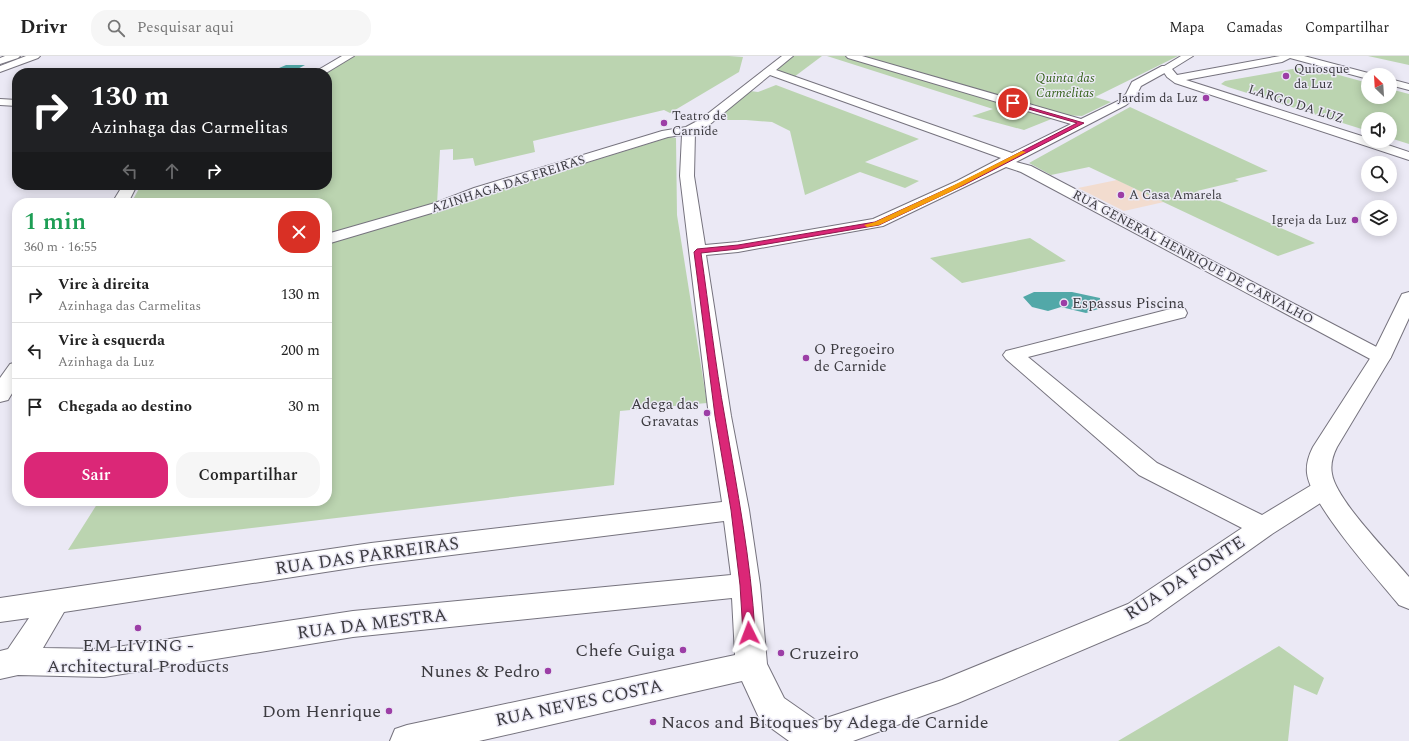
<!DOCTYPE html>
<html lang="pt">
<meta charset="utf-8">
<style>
:root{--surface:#fff;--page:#f6f6f6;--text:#222;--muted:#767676;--line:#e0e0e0;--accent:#db2777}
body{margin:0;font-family:Spectral,serif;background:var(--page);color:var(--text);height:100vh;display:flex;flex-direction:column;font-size:15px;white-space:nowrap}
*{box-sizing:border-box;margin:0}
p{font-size:13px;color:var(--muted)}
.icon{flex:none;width:22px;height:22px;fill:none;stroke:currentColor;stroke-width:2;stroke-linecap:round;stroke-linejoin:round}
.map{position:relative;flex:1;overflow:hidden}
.side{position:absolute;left:12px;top:142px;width:320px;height:308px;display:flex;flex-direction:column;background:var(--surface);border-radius:16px;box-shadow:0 2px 10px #0003}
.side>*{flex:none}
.top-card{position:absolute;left:12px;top:12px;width:320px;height:122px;border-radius:16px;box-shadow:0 2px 10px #0003;background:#202124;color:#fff;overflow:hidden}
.needle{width:26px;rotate:335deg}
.buttons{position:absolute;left:1361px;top:12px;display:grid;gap:8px}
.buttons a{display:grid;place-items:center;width:36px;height:36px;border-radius:50%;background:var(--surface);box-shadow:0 2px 10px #0003;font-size:20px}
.pin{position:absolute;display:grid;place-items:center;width:34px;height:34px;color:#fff;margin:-17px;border:2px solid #fff;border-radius:50%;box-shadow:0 1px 4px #0007}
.me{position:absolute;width:44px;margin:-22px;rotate:357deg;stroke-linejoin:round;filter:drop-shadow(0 0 3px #0008)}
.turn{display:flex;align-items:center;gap:14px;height:84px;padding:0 12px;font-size:18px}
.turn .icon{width:52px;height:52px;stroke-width:2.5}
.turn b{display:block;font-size:28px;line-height:34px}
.lanes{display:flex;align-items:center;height:38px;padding:0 12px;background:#0003;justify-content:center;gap:20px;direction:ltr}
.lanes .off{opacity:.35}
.round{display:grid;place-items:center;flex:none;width:42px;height:42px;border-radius:16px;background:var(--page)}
.overview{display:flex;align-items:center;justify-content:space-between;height:68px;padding:0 12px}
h1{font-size:24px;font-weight:600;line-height:30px;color:#1e9e55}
.cta{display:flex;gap:8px;margin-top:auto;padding:8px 12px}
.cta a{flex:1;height:46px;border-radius:16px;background:var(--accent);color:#fff;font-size:16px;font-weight:600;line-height:46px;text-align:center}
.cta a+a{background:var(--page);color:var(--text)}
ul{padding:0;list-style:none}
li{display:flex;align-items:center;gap:12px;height:56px;padding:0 12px;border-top:1px solid var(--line)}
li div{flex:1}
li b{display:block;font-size:15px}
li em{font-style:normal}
header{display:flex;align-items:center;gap:24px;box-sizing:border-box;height:56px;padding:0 20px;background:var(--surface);border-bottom:1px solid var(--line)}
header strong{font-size:19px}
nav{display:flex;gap:22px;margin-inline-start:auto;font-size:14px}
.search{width:280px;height:36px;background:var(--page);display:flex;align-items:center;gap:10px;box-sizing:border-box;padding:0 14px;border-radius:16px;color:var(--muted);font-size:15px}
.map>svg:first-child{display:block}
</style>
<header>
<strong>Drivr</strong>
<div class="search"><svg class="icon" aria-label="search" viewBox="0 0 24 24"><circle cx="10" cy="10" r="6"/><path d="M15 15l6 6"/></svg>Pesquisar aqui</div>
<nav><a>Mapa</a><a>Camadas</a><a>Compartilhar</a></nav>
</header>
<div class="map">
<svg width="1409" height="685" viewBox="0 0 1409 685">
<rect width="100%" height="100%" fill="#ebe9f5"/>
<path fill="#f2dccf" d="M1117 124 1164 146 1124 155 1078 132Z"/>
<g fill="#bbd4b0">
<path d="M355 0H729L743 1 739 16 670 57 664 54 533 85 535 96 475 110 473 102 453 104V93L440 94 437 148 327 181V147H131L141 129H327V17H322Z"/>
<path d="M794 0H822L794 21 775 15Z"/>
<path d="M827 0H846L1054 62 1024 74 972 60 993 53Z"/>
<path d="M859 0H1178L1095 41 1111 46 1082 60 1061 59Z"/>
<path d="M1368 0H1409V9Z"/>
<path d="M1298 12 1317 13 1368 27V41H1390V33L1409 38V88L1390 82V63H1368V75L1228 31 1221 28 1225 25Z"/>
<path d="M776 29 919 83 865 106 919 125 905 132 860 116 805 139 790 75 772 66 746 64H715L750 35 758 36Z"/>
<path d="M1130 51 1268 115 1235 123 1239 125 1197 135 1315 187 1278 200 1089 111 1051 119 1029 107Z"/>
<path d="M670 81 676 82 677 159 707 347 620 355 614 429 68 494 99 445H327V185L344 182Z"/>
<path d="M1030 182 1066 205 962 227 930 202Z"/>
<path d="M1279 590 1324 622 1317 639 1294 629 1288 685H1118Z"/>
</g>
<g fill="#52a8a8">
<path d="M286 9H305L290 17H251L255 15 270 16Z"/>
<path d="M1034 236H1072L1100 242 1101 252 1086 257 1061 251 1048 255 1032 251 1023 241Z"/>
</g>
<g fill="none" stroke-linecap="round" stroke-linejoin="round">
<defs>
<g id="minor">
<path d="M26 0H40L38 2 0 16V10Z"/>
<path d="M342 0H354L326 17H313Z"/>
<path d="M782 0H793L776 14 1012 97 1071 68 848 2 846 0H862L1081 63 1118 45 1126 38 1132 26 1162 10H1170L1171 12 1170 14 1141 30 1135 42 1126 49 1016 106 1031 110 1388 297 1391 301 1388 305 1381 307 1374 305 1021 116 1006 111 883 170 738 196 706 199 731 360 749 454 760 529 767 608 784 642 817 665 942 624 1128 548 1242 472 1139 419 1006 303 1003 299 1006 295 1178 251 1185 253 1187 257 1185 261 1028 301 1157 407 1262 459 1315 427 1324 424 1333 427 1337 433 1333 439 1272 478 1148 566 958 647 853 685H789L760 664 742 625 479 685H390L395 673 407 669 735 599 732 542 353 581 104 621 18 619 0 623V595L8 593 29 562 0 566V542L371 487 722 446 709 360 680 120 682 79 668 81 484 138 445 153 327 188V178L435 147 474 132 662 75 686 71 701 63ZM770 19 1001 102 957 125 873 163 738 186 705 189 694 120 695 76 709 69ZM724 465 731 519 353 555 104 593 43 592 64 556 371 509Z"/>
<path d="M0 43 17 44V50L0 49Z"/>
<path d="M123 129H137L128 147H112Z"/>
<path d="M17 306V329L8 344 0 346V322L10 308Z"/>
</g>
<g id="tertiary">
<path d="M1181 0H1193L1172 13 1177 19 1280 0H1304L1372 18 1373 19H1368V23L1290 2 1282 6 1186 24 1368 82V85H1376L1409 96V104L1175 27 1167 21 1161 12Z"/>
<path d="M1390 23 1409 28V34L1390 29Z"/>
</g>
<g id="secondary">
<path d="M5 0H20L18 2 0 8V2Z"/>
<path d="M1409 236V262L1391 301 1337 391C1333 399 1330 408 1332 418 1336 444 1390 498 1409 521V553L1399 549C1377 522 1310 448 1307 417 1306 408 1309 399 1313 391L1371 301 1400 242 1402 238Z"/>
</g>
</defs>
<use href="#minor" stroke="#76737e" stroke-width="2"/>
<use href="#tertiary" stroke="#76737e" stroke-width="2"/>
<use href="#secondary" stroke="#76737e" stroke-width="2"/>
<use href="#minor" fill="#fff" fill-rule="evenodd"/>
<use href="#tertiary" fill="#fff" fill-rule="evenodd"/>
<use href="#secondary" fill="#fff" fill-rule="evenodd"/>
</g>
<path fill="#db2777" stroke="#8e194d" d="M1011 46 1084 67 964 129 879 169 738 193 701 197C709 252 715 307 725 362 737 434 751 504 755 577L753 581 749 582 744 581 743 577 740 529 731 454 715 360 694 196 697 193 738 189 875 166 960 127 1077 67 1011 48Z"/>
<path fill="#f59e0b" d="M1022 95 1026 96 950 136 879 169 867 171 864 169 875 166 946 133Z"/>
<g fill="#9c3ea6" stroke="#ebe9f5" stroke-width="1.5">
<circle cx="1286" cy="20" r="4"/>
<circle cx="1206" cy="42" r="4"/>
<circle cx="664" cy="67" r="4"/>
<circle cx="1121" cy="139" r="4"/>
<circle cx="1355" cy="164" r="4"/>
<circle cx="1064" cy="247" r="4"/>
<circle cx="806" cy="302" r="4"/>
<circle cx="707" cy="357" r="4"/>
<circle cx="138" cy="572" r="4"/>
<circle cx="683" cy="594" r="4"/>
<circle cx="781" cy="597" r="4"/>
<circle cx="548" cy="615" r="4"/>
<circle cx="389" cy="655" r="4"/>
<circle cx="653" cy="666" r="4"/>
</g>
<g text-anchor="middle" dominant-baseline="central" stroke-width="3" stroke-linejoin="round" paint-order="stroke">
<g font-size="13" fill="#3c3b40" stroke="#ebe9f5" text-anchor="start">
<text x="1294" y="13">Quiosque<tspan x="1294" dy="15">da Luz</tspan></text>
<text x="1198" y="42" text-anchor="end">Jardim da Luz</text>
<text x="672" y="60">Teatro de<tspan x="672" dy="15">Carnide</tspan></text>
<text x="1129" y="139">A Casa Amarela</text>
<text x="1347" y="164" text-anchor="end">Igreja da Luz</text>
</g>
<g font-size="13" font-style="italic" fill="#325f17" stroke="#ebe9f5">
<text x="1065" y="22">Quinta das<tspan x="1065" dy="15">Carmelitas</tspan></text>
</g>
<g font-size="13" fill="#3c3b40" stroke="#ebe9f5">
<text transform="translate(1296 48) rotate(18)">LARGO DA LUZ</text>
<text transform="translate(508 128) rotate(-18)">AZINHAGA DAS FREIRAS</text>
<text transform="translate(1193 201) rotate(28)">RUA GENERAL HENRIQUE DE CARVALHO</text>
</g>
<g font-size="15" fill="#3c3b40" stroke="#ebe9f5" text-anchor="start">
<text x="1072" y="247">Espassus Piscina</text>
<text x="814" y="293">O Pregoeiro<tspan x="814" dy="17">de Carnide</tspan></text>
<text x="699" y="348" text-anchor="end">Adega das<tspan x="699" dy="17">Gravatas</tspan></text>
</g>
<g font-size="18" fill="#3c3b40" stroke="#ebe9f5">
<text transform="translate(367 500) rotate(-8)">RUA DAS PARREIRAS</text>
<text transform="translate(1185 522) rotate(-33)">RUA DA FONTE</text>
<text transform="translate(372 568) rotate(-7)">RUA DA MESTRA</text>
<text transform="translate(579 647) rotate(-12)">RUA NEVES COSTA</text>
</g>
<g font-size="18" fill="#3c3b40" stroke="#ebe9f5" text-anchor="end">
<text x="138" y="589" text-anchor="middle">EM LIVING -<tspan x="138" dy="21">Architectural Products</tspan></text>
<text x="675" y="594">Chefe Guiga</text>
<text x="789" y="597" text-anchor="start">Cruzeiro</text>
<text x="540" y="615">Nunes &amp; Pedro</text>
<text x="381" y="655">Dom Henrique</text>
<text x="661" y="666" text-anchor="start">Nacos and Bitoques by Adega de Carnide</text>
</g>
</g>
</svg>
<div class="buttons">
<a><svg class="needle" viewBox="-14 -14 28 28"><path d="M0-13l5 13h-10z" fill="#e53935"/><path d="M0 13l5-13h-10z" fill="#767676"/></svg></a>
<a><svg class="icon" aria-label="sound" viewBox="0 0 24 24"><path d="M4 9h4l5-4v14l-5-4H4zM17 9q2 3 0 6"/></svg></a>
<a><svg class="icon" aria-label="search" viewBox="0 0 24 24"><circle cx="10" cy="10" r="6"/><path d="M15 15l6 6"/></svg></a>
<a><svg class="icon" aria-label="layers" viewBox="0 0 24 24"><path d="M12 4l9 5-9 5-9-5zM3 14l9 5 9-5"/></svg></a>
</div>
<div class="pin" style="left:1013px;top:47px;background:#d93025"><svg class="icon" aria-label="arrive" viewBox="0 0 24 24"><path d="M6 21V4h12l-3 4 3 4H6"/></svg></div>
<svg class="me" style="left:749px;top:577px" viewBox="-20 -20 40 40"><path d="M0-17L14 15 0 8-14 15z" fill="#db2777" stroke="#fff" stroke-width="4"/></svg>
<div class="top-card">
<div class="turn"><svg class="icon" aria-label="right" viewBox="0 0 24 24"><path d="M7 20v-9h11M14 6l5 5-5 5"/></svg><div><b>130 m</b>Azinhaga das Carmelitas</div></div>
<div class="lanes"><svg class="icon off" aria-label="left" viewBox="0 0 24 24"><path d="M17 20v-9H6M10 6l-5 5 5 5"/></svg><svg class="icon off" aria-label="ahead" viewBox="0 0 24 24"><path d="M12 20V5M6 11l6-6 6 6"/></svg><svg class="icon" aria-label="right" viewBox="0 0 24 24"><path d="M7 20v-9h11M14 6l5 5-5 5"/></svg></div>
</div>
<section class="side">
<div class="overview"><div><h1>1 min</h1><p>360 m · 16:55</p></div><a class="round" style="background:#d93025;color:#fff"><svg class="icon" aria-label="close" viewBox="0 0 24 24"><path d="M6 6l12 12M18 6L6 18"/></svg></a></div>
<ul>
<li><svg class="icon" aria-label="right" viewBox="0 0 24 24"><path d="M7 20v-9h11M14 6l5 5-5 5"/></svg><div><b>Vire à direita</b><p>Azinhaga das Carmelitas</p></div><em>130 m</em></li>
<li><svg class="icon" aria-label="left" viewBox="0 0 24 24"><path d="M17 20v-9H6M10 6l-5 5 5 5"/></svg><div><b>Vire à esquerda</b><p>Azinhaga da Luz</p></div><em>200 m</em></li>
<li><svg class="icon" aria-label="arrive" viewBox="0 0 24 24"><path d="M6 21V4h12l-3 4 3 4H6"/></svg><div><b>Chegada ao destino</b></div><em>30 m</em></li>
</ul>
<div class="cta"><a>Sair</a><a>Compartilhar</a></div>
</section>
</div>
